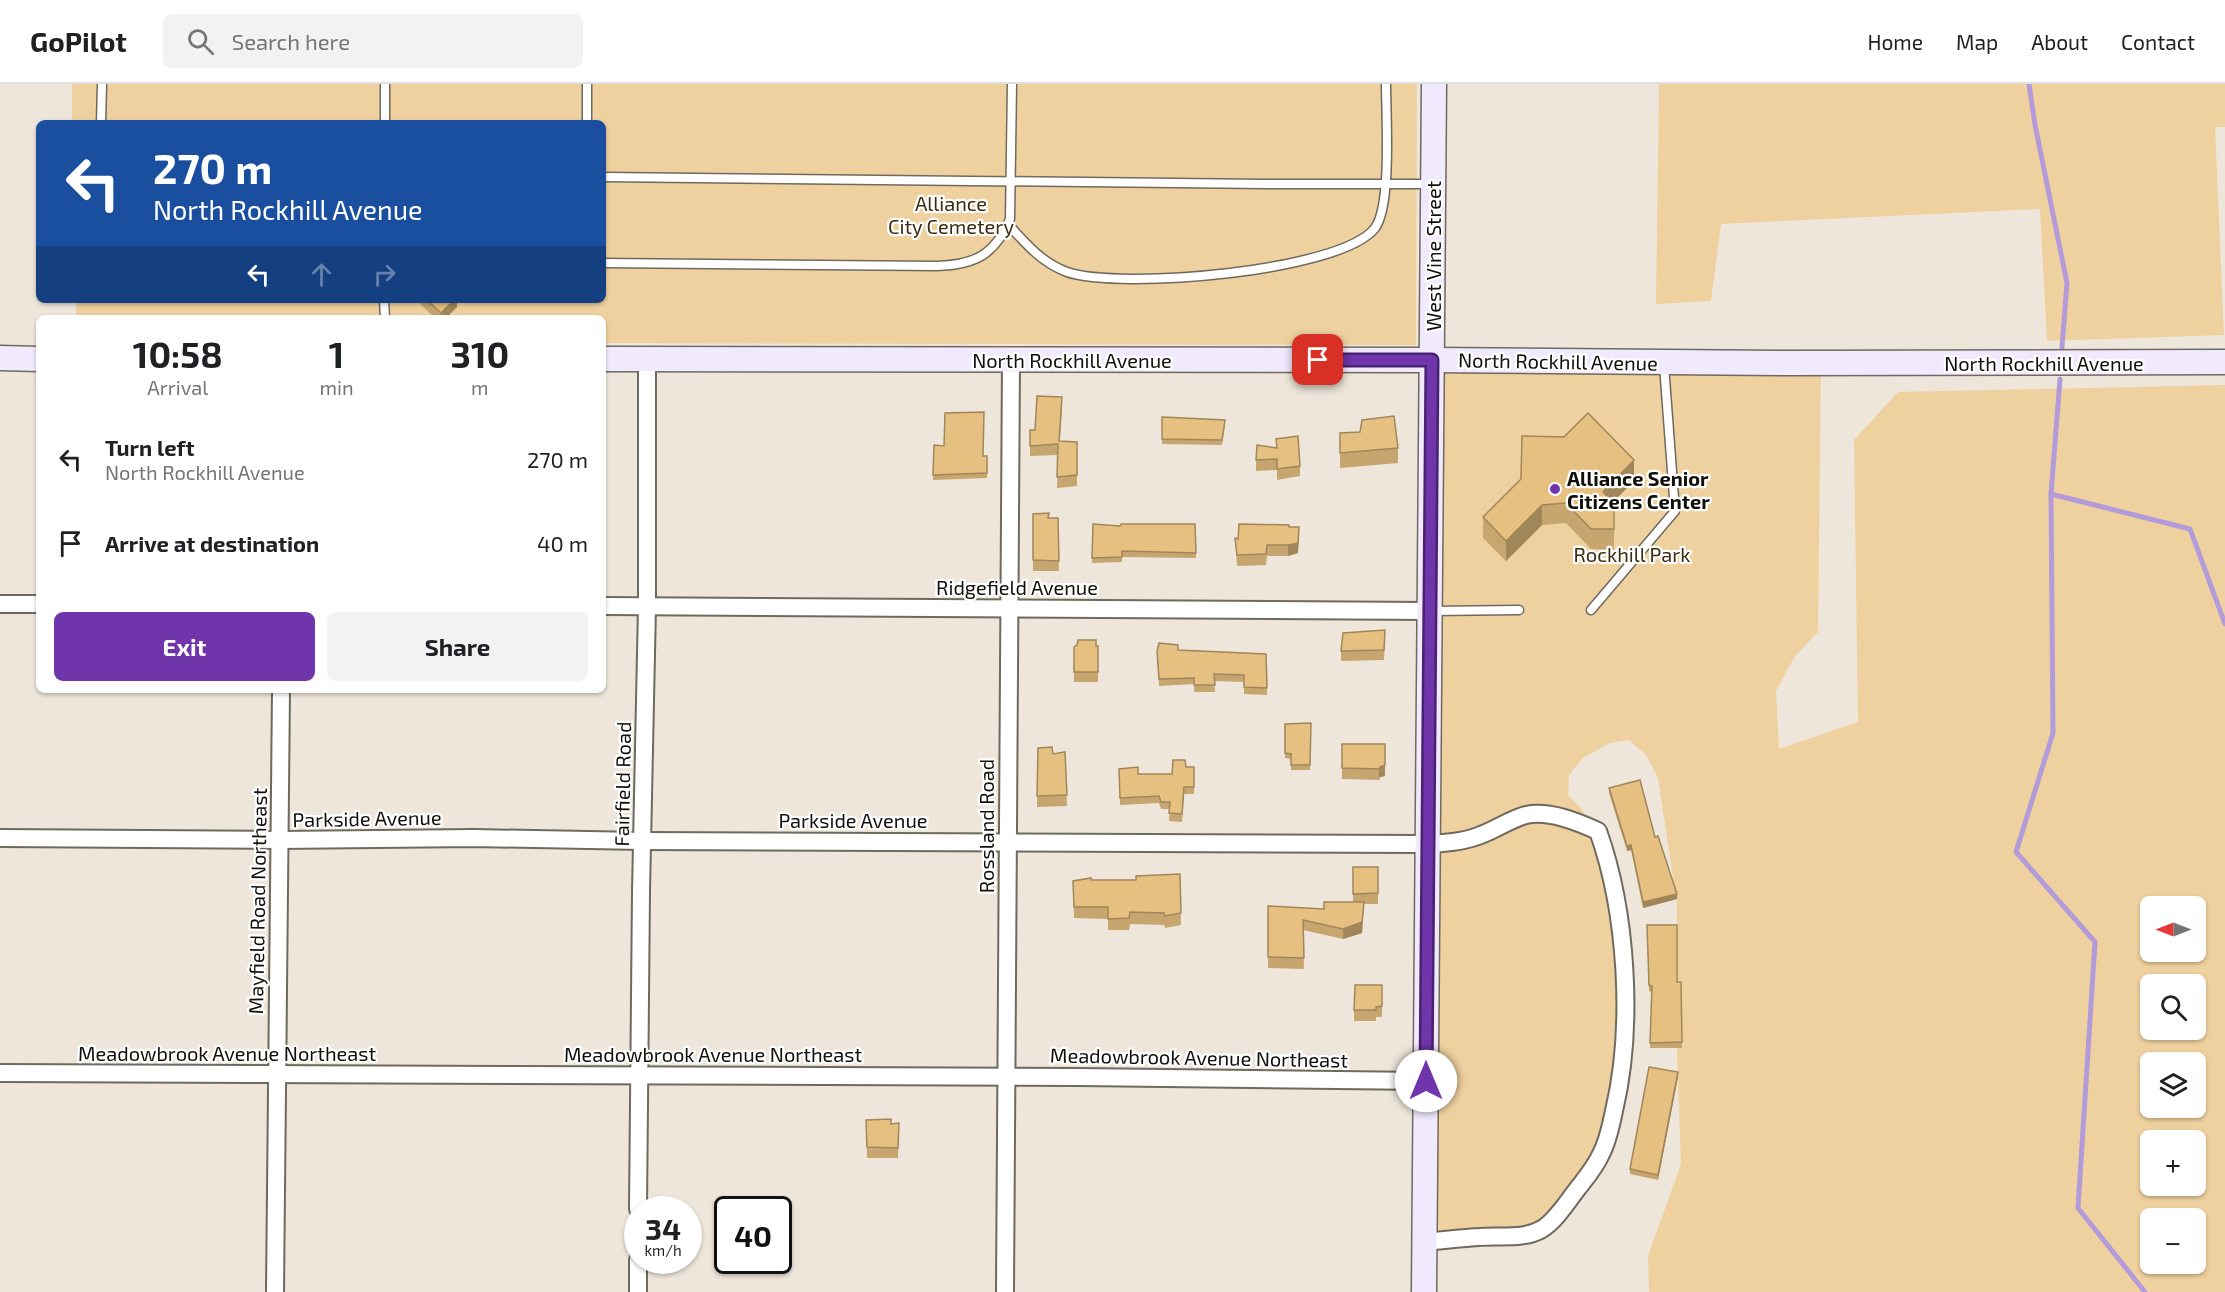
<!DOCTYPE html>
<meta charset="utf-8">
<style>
:root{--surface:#fff;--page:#f2f2f2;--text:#202124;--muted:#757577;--line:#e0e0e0;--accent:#7035ab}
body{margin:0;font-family:"Exo 2",sans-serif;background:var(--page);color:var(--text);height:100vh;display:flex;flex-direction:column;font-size:22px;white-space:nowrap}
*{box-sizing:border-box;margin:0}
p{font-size:20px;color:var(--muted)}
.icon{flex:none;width:33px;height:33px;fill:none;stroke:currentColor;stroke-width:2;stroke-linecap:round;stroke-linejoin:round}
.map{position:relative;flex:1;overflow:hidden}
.drawer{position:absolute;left:36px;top:231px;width:570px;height:378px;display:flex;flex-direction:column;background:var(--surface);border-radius:9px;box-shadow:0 2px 4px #0004}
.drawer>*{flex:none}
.banner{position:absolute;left:36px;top:36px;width:570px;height:183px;border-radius:9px;box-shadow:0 2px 4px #0004;background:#1a4fa0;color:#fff;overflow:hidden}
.needle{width:39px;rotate:270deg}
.tools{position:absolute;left:2140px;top:812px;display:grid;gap:12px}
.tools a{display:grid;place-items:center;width:66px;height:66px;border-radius:9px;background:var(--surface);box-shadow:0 2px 4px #0004;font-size:30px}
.speed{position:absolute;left:624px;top:1112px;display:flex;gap:12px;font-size:30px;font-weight:700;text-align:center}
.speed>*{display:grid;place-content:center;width:78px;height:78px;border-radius:50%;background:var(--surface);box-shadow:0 2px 4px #0004;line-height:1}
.speed small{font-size:15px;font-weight:400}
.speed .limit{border:3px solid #111;border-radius:9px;background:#fff;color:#111}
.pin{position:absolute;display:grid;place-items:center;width:51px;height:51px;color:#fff;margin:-26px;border-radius:12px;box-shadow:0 3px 9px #0006}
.me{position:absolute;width:66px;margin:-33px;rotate:0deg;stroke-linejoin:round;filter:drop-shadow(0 0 4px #0008)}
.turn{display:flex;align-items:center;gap:21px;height:126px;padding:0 18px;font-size:27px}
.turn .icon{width:78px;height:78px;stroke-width:2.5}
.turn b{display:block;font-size:42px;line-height:51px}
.lanes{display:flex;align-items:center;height:57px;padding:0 18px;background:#0003;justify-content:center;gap:30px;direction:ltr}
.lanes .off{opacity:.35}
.eta{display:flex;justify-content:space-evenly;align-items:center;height:102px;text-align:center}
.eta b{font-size:36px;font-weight:700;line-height:42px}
.cta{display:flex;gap:12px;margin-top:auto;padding:12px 18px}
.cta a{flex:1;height:69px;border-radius:9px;background:var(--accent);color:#fff;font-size:24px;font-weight:700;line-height:69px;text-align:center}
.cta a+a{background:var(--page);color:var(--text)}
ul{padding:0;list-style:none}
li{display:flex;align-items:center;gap:18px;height:84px;padding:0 18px}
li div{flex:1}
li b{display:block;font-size:22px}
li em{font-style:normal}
header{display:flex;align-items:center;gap:36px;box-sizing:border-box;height:84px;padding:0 30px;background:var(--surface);border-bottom:2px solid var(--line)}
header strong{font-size:28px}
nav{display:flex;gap:33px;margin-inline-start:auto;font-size:21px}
.search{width:420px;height:54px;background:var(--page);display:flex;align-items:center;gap:15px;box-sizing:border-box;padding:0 21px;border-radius:9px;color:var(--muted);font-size:22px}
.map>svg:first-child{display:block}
</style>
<header>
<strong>GoPilot</strong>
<div class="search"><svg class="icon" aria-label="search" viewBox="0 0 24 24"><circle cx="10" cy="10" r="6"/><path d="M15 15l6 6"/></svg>Search here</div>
<nav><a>Home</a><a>Map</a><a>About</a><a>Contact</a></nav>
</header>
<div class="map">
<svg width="2225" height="1208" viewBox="0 0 2225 1208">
<rect width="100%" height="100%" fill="#eee6da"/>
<g fill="#efd19f" fill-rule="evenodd">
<path d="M72 0H1417L1416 261 603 259V234H76V216H603V39H72Z"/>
<path d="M1659 0H2225V43H2215L2224 251 2047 257 2040 125 1721 140 1711 217 1656 220Z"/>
<path d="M1442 281 1821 284 1818 548 1795 572 1776 607 1779 665 1858 638 1854 356 1898 308 2225 301V1208H1649L1648 1172 1681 1080 1677 967V820L1658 694 1646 671 1629 656 1610 659 1583 674 1569 691 1568 711 1581 724 1594 748 1606 782 1619 890 1617 960 1603 1051 1585 1084 1559 1117 1532 1141 1489 1146 1435 1147ZM2151 822H2196V867H2151ZM2151 900H2196V945H2151ZM2151 978H2196V1023H2151ZM2151 1056H2196V1101H2151ZM2151 1134H2196V1179H2151Z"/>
</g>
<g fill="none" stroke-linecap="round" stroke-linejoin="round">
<g stroke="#b39ad8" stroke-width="5">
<path d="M2029 0 2035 41 2067 199 2062 263"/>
<path d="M2060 295 2051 410 2053 649 2016 768 2095 858 2078 1124 2145 1208"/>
<path d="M2051 410 2190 445 2225 540"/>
</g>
<defs>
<g id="lane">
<path d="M587 0V39"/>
<path d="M101 39 102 0"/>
<path d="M385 39V0"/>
<path d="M603 93 1266 100H1430"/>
<path d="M1008 140C1025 159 1042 179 1067 188 1119 206 1341 188 1375 144 1392 121 1386 31 1386 0"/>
<path d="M603 179 937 182C974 181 995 171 1010 135L1012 0"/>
<path d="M384 216 385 234"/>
<path d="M1591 526 1675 427 1664 281"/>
<path d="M1430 527 1519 526"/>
</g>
<g id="street">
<path d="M0 520H39"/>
<path d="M603 522 1430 527"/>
<path d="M0 754 279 756 474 754 642 757 1428 760C1445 759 1462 758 1478 752 1494 747 1510 735 1526 731 1549 726 1578 738 1598 747 1627 828 1634 943 1614 1027 1611 1041 1608 1057 1601 1070 1595 1084 1584 1096 1575 1108 1566 1120 1555 1137 1542 1145 1523 1156 1500 1151 1479 1153 1461 1154 1443 1156 1425 1158"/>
<path d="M0 989 1078 993 1426 997"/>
<path d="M638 1125 641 808 647 522V275"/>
<path d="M275 1208 281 606"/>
<path d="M638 1208V1176"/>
<path d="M1005 1208 1011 276"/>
</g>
<g id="secondary">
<path d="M0 274 39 275"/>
<path d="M603 275 1432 276 1788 279 2225 278"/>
<path d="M1424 1208 1434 0"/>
</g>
</defs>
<use href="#lane" stroke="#6f695e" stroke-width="11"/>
<use href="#street" stroke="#6f695e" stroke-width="20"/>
<use href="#secondary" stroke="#6f695e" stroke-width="27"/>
<use href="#lane" stroke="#fff" stroke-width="8"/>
<use href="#street" stroke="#fff" stroke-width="16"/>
<use href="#secondary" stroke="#f1e9fe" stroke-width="24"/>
</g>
<g fill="#c6a56f">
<path d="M416 216H457V223L446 234H435Z"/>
<path d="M1062 323 1060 357 1077 358V402L1057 404 1058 371 1030 372V346H1035Z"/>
<path d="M1162 333 1225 342 1222 361 1162 360Z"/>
<path d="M1340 349 1398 364V379L1340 384Z"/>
<path d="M1276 355 1300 382V392L1277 396V386L1256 387V376L1276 364Z"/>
<path d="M934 361 983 372H987V394L933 396Z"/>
<path d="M1634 397 1613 418 1614 440V466L1591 465 1566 439 1542 441 1506 477 1483 454V433Z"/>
<path d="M1033 430 1049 434H1058L1059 487H1033Z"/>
<path d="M1093 440 1120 442 1195 440 1196 474 1122 473V478L1092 479Z"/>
<path d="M1289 443 1299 454 1298 469 1288 472H1267L1266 481 1237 482 1235 454 1238 455Z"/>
<path d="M1385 557 1384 576 1341 577V567Z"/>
<path d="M1098 562V598H1074V563Z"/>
<path d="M1178 566 1266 570 1267 611 1244 610V598L1214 597 1215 608H1194V600L1159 602 1157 567Z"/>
<path d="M1311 639 1310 686H1291V675L1285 674V640Z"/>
<path d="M1342 660H1385V692L1380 693 1379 696 1342 695Z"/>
<path d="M1038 664 1053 670 1065 668 1067 722 1037 723Z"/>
<path d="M1186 683H1194V710H1184L1182 738 1169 737 1170 725H1161L1159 719 1120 721 1119 685 1138 690H1172Z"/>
<path d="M1609 704 1655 753 1677 815 1643 824 1631 766 1627 767 1609 709Z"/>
<path d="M1353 783H1378V820H1364L1362 849 1343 855 1303 846 1304 885 1268 884V822L1324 825 1353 818Z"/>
<path d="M1180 790 1181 841 1165 844 1164 841 1130 840 1129 846H1108V835L1074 834 1073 797 1136 796Z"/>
<path d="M1647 841 1677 898H1681L1682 964H1650L1652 908 1649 907Z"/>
<path d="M1382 901V933H1376V937H1354V926Z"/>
<path d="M1678 993 1658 1096 1630 1090V1085Z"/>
<path d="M866 1036 891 1040 899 1039 898 1074H867Z"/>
</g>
<g fill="#a1865a">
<path d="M454 216H457V223L446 234H441V229Z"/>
<path d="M1634 376V397L1603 428V408Z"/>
<path d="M1542 421V441L1506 477V457Z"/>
<path d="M1299 443 1298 469 1288 472V461Z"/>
<path d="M1385 660V692L1380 693 1379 696V685Z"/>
<path d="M1631 761V766L1627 767V762Z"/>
<path d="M1677 810V815L1643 824V818Z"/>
<path d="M1364 818 1362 849 1343 855V845Z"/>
<path d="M1678 988V993L1658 1096V1091Z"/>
</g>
<g fill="#e6c081" stroke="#a1865a" stroke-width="1.5">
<path d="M427 216H454L441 229Z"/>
<path d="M1037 312 1062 313 1059 357 1077 358V391L1057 393 1058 360 1030 362V346H1035Z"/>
<path d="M984 328 983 372H987V389L933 391 934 361 944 362 945 329Z"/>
<path d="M1588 329 1634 376 1603 408 1614 419V445H1591L1566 419 1542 421 1506 457 1483 433 1521 395 1522 352 1564 353Z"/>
<path d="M1394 332 1398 364 1340 369V349L1360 348 1362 336Z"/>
<path d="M1162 333 1225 336 1222 356 1162 355Z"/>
<path d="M1298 352 1300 382 1277 385V375L1256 376 1257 361 1277 364 1276 355Z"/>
<path d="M1049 429 1048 434H1058L1059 477 1033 476V430Z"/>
<path d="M1093 440 1120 442 1121 440H1195L1196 469 1122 467V473L1092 474Z"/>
<path d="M1239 440 1289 441V443H1299L1298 459 1288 461H1267L1266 470 1237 471 1235 454 1238 455Z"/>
<path d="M1385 546 1384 566 1341 567 1343 549Z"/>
<path d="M1078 556H1096V562H1098V588H1074V563L1077 561Z"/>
<path d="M1159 559 1178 561V566L1266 570 1267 604 1244 603V591L1214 590 1215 601H1194V594L1159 595 1157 567Z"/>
<path d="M1311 639 1310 681H1291V670L1285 669V640Z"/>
<path d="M1342 660H1385V681L1380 683 1379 685 1342 684Z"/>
<path d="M1052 663 1053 670 1065 668 1067 711 1037 712 1038 664Z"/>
<path d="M1173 676H1185L1186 683H1194V703H1184L1182 730 1169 729 1170 718H1161L1159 712 1120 714 1119 685 1138 683V690H1172Z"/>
<path d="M1640 696 1655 753 1658 752 1677 810 1643 818 1631 761 1627 762 1609 704Z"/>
<path d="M1353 783H1378V809L1353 810Z"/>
<path d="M1180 790 1181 829 1165 832 1164 829 1130 828 1129 834 1108 835V823H1074L1073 797 1091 794V796H1136V792Z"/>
<path d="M1324 818H1364L1362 838 1343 845 1303 836 1304 874 1268 873V822L1324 825Z"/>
<path d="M1647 841H1677V898H1681L1682 958 1650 959 1652 902 1649 901Z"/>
<path d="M1355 901H1382V922L1376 923V926H1354Z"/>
<path d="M1649 983 1678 988 1658 1091 1630 1085Z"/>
<path d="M891 1035V1040L899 1039 898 1064 867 1063 866 1036Z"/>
</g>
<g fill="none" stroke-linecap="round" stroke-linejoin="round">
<defs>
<path id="route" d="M1318 276H1432L1426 997"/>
</defs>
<use href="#route" stroke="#49226f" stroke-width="15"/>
<use href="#route" stroke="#7035ab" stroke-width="10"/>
</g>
<circle fill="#7035ab" stroke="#fff" stroke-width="2" cx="1555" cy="405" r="6"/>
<g text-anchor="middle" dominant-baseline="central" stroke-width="4.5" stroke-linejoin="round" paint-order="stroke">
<g font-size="20" fill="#3c2c10" stroke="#fff">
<text x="951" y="119">Alliance<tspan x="951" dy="23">City Cemetery</tspan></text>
<text x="1632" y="470">Rockhill Park</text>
</g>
<g font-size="20" fill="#110f0a" stroke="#fff">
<text transform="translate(1433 172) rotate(-90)">West Vine Street</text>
<text x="1072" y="276">North Rockhill Avenue</text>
<text transform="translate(1558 277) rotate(1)">North Rockhill Avenue</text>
<text x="2044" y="279">North Rockhill Avenue</text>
<text x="1017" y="503">Ridgefield Avenue</text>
<text transform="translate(622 700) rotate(-89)">Fairfield Road</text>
<text transform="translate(367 734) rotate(-1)">Parkside Avenue</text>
<text x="853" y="736">Parkside Avenue</text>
<text transform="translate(986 742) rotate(-90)">Rossland Road</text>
<text transform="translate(257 817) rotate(-89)">Mayfield Road Northeast</text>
<text x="227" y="969">Meadowbrook Avenue Northeast</text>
<text x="713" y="970">Meadowbrook Avenue Northeast</text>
<text transform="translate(1199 973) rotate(1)">Meadowbrook Avenue Northeast</text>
</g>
<g font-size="20" font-weight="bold" fill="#110f0a" stroke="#fff" text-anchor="start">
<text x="1567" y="394">Alliance Senior<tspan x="1567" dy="23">Citizens Center</tspan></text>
</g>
</g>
</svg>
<div class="tools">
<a><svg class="needle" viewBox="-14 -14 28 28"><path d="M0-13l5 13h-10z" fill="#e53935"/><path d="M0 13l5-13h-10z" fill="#757577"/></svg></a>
<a><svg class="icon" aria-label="search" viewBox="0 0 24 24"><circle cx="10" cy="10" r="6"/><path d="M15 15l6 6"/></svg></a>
<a><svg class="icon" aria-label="layers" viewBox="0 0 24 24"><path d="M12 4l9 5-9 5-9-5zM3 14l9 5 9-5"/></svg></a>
<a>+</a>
<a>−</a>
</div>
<div class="speed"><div>34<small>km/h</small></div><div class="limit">40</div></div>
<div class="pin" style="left:1318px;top:276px;background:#d93025"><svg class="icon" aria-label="arrive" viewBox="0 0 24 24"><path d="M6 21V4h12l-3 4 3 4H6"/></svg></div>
<svg class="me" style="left:1426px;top:997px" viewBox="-20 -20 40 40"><circle r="19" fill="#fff"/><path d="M0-13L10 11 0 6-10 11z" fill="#7035ab"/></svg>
<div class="banner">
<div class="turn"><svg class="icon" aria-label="left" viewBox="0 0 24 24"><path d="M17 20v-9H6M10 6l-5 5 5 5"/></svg><div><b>270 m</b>North Rockhill Avenue</div></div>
<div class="lanes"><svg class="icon" aria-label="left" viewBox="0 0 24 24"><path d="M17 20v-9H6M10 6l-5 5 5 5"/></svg><svg class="icon off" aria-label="ahead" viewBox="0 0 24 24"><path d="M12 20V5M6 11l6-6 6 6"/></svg><svg class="icon off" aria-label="right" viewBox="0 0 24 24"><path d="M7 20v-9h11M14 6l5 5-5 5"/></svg></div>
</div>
<section class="drawer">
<div class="eta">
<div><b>10:58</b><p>Arrival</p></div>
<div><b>1</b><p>min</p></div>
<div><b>310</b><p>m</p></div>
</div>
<ul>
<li><svg class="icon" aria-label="left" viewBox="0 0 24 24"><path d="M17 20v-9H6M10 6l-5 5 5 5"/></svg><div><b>Turn left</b><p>North Rockhill Avenue</p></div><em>270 m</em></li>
<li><svg class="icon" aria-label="arrive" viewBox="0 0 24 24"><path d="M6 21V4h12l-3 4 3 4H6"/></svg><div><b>Arrive at destination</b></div><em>40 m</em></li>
</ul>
<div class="cta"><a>Exit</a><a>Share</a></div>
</section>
</div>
